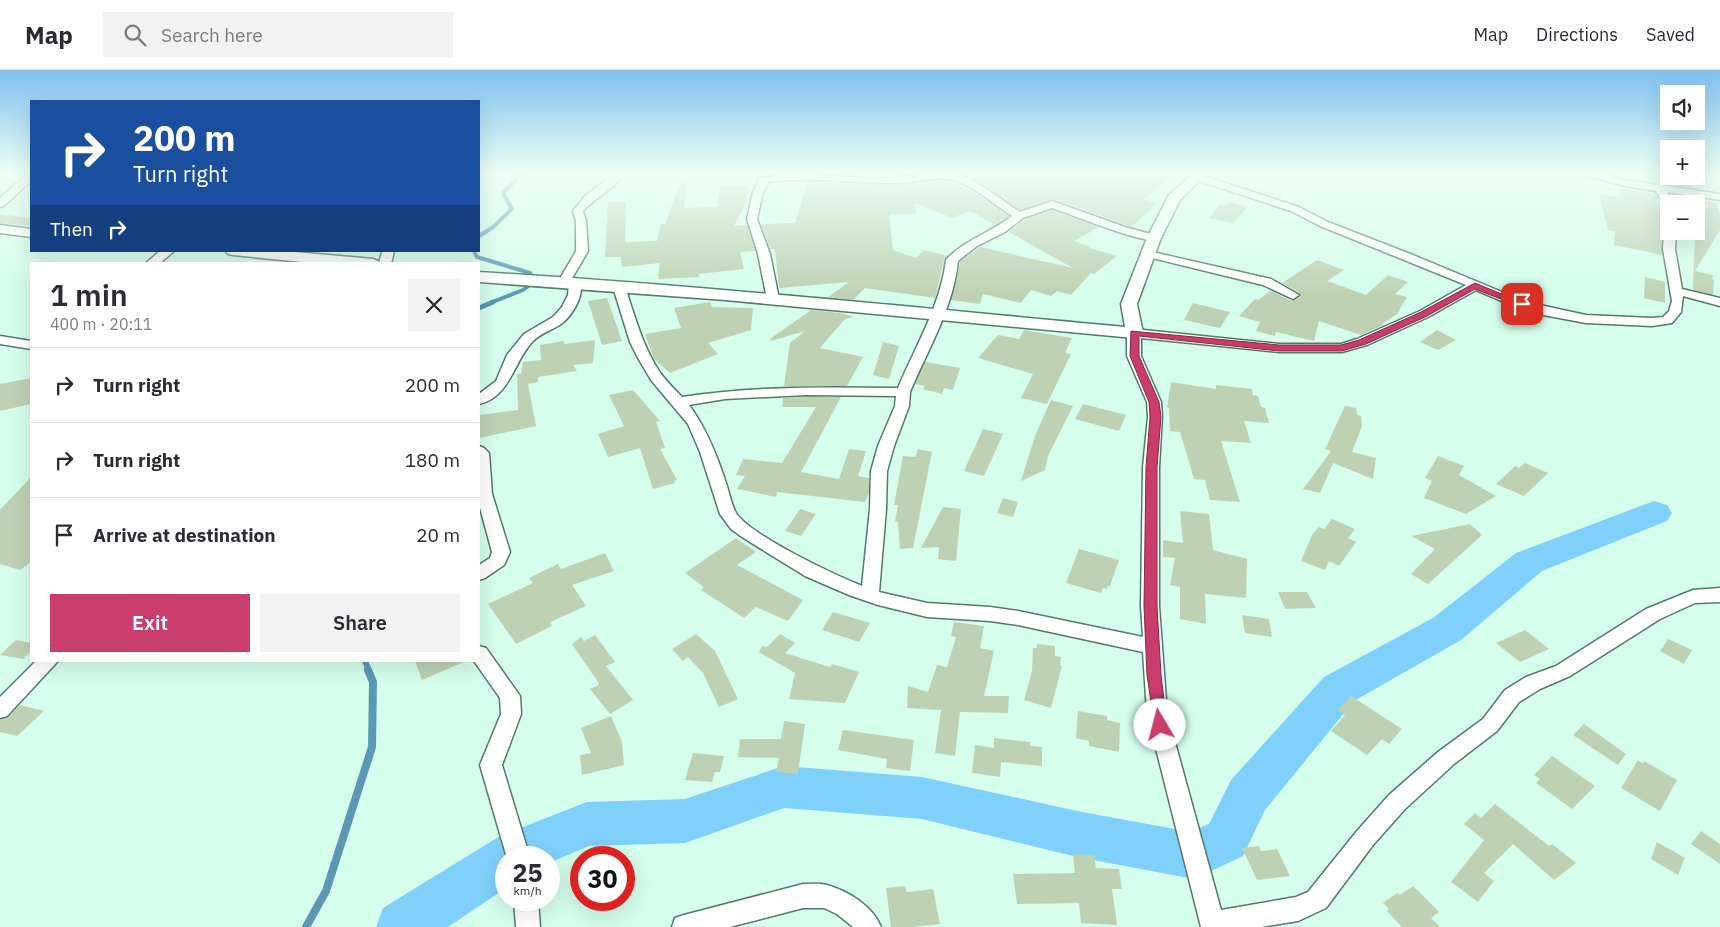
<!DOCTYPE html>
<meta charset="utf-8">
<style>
:root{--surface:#fff;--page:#f2f2f3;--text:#2b2b33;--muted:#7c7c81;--line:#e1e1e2;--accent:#c93d6d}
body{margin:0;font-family:"IBM Plex Sans",sans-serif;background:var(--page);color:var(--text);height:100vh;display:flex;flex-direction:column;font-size:19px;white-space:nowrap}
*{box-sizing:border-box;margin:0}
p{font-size:16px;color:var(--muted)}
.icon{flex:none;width:28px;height:28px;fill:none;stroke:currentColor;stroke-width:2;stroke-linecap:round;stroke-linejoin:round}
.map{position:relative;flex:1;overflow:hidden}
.panel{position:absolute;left:30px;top:192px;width:450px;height:400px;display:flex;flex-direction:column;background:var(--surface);border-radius:0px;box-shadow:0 5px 20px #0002}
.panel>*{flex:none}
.guide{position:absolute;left:30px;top:30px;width:450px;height:152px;border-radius:0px;box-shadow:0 5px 20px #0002;background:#1a4fa0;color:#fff;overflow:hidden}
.controls{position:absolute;left:1660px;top:15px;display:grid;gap:10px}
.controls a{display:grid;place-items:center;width:45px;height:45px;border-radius:0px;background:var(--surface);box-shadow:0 5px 20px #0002;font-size:25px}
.speed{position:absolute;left:495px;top:776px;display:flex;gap:10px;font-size:25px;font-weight:700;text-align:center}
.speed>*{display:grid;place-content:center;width:65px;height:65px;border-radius:50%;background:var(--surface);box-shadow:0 5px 20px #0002;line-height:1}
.speed small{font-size:12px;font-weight:400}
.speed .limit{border:8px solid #d22;background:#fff;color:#111}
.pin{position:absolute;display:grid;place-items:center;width:42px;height:42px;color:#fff;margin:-21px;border-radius:10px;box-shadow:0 2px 8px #0006}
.me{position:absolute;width:55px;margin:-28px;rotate:352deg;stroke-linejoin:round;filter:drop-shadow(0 0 4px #0008)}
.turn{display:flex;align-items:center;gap:18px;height:105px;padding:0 20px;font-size:22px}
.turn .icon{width:65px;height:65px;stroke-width:2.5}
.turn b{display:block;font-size:35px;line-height:42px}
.then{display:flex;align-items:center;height:48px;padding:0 20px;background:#0003;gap:10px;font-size:19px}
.round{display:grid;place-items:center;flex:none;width:52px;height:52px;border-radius:0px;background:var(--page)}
.head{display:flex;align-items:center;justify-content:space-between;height:85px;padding:0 20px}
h1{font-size:30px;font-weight:600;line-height:38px}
.button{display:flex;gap:10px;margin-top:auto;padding:10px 20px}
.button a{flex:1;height:58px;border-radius:0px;background:var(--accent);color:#fff;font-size:20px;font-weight:600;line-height:58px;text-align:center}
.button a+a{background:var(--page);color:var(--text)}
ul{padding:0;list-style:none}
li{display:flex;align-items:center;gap:15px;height:75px;padding:0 20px;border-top:1px solid var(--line)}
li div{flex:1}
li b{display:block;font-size:19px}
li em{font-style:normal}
header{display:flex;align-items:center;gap:30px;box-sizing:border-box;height:70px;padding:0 25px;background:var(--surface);border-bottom:1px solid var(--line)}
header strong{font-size:24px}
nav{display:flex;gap:28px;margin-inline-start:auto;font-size:18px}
.search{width:350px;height:45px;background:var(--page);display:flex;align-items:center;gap:12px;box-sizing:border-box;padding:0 18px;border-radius:0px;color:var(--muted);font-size:19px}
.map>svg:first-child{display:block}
</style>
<header>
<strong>Map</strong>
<div class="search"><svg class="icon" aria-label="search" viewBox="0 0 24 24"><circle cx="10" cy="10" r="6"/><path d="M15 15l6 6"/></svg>Search here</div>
<nav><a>Map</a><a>Directions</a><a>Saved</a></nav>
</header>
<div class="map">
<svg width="1720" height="857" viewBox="0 0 1720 857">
<rect width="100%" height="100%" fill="#d5feec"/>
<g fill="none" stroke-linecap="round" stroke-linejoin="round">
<g stroke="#5a98b3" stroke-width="4">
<path d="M479 166 493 157 512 139 503 123 522 103"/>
<path d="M474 181 477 187 530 203 535 211 523 220 490 233"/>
</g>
<path stroke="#5a98b3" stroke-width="5" d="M479 238 493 232"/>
<path stroke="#5a98b3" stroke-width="6" d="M365 591 369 601"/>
<path stroke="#5a98b3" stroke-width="8" d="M306 857 326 821 372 677 373 612 368 600"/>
<path fill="#7fd1fb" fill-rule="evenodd" d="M1654 431 1667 435 1672 443 1667 451 1542 501 1461 570 1354 631 1265 740 1243 786 1194 809 1077 787 922 749 784 738 685 773 589 776 549 793V788H506V818L448 857H376L383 838 500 766 587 732 685 729 784 696 922 707 1077 741 1191 762 1209 754 1231 710 1324 607 1433 548 1516 483Z"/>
</g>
<g fill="#bed2b3">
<path d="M830 103H920L874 106Z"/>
<path d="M961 103H1177L1143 129 1157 133 1132 157 1053 129 1020 140 983 114Z"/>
<path d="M1661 106H1688L1692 118 1663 114Z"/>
<path d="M682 108 688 110 684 138 717 137 720 117 748 116 746 133 734 156 747 155 755 181 740 182 744 199 698 204 700 207 658 209 660 193 622 197 621 187H605L608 132H626L625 172 657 171 661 154H665Z"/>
<path d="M933 111H946L960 115 975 122 1009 146 996 155 970 141 952 148 915 133 916 144H889L893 180 916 188 924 180 948 186 944 190 935 228 865 218 853 230 828 227 849 212 779 218 775 179H770L761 154 795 153 808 112 899 115Z"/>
<path d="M1622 118 1656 125 1663 138 1669 140V156L1662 161V185L1614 175 1615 161 1608 160 1599 124 1620 127Z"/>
<path d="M1671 124 1716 133 1720 144V160L1695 201 1713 205 1712 209 1714 210 1713 225 1693 220 1696 134H1676Z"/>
<path d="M1229 132 1248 137 1233 153 1209 148 1221 134 1226 135Z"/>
<path d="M1052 140 1099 157 1074 171 1091 177 1089 178 1117 186 1094 204 1091 203 1071 225 1057 221 1051 226 1031 220 1021 233 983 224 980 234 951 230 960 192 980 177 1073 198 1009 162 1024 150Z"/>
<path d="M0 144 31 148V156L0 153Z"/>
<path d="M1317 190 1344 200 1327 211 1366 225 1388 205 1408 212 1395 224 1407 227 1397 244 1382 254 1384 255 1361 265 1319 251 1314 271 1276 262 1275 266 1256 261 1260 252 1239 246 1255 229 1258 230 1271 221 1292 231 1300 227V223L1282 213Z"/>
<path d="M1645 207 1665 212V233L1644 228Z"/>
<path d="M607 228 622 271 602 275 588 231Z"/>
<path d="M710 232 712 237 753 238 751 260 708 273 718 284 670 303 654 289 645 264 681 258 674 238Z"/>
<path d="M1193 233 1230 242 1220 258 1184 250Z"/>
<path d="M811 240 840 243 854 247 845 249 820 278 863 287 847 316H784L790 273 805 261 771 271 770 269Z"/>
<path d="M1024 260 1072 268 1065 283 1071 284 1047 334 1021 328 1033 304 978 288 998 265 1019 269Z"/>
<path d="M1437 260 1456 270 1438 280 1420 272Z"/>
<path d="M595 270 593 293 573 295 577 301 538 307V312L528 314 536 356 479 368V345L518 340 517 304H521L523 292 541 290 540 275 564 271V274Z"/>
<path d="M883 272 899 276 889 309 873 305Z"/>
<path d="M925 292 960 298 953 320 944 318 942 324 923 319 925 316 915 314Z"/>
<path d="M31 308V334L0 341V314Z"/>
<path d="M1171 312 1216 319V315L1252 319 1253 325 1258 326 1261 337 1265 338 1269 353 1244 351 1251 373 1221 371 1240 432 1210 430 1205 410 1194 409 1180 362 1170 361 1169 338 1167 337Z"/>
<path d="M633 320 660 351 656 352 665 378 660 379 677 410 674 411 675 413 653 419 640 378 608 387 598 364 624 356 609 325Z"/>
<path d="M806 327H841L801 402 839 409 849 379 866 381 858 406 869 408V422L865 432 777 422 776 427 737 419 745 406 736 405 743 389 782 393 816 337H782L783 328Z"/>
<path d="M1051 330 1073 336 1048 386 1045 400 1021 411 1035 366Z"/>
<path d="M1083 334 1126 345 1119 361 1075 349Z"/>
<path d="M1345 336 1356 338 1357 345 1361 346 1362 356 1352 382 1376 388 1373 409 1333 393 1320 423 1303 419 1331 381 1325 379Z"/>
<path d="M983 359 1003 364 984 406 964 401Z"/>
<path d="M918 379 932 382 913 478 900 479 898 452 895 451 898 435H894L903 386 915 387Z"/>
<path d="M1438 386 1464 396 1459 405 1496 426 1466 444 1424 428 1432 411 1425 408Z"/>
<path d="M1525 393 1548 403 1524 426 1496 414 1515 396 1519 398Z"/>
<path d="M31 407V492L20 500 0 494V440Z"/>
<path d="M1003 428 1018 432 1013 447 997 443Z"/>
<path d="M943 437 961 439 956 491 938 489 939 477 921 478Z"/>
<path d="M800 439 816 444 801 466 785 461Z"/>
<path d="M1180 441 1209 444 1213 480 1247 489 1246 528 1205 524 1206 554 1180 549V517L1170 515 1175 488 1163 487V470L1183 473Z"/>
<path d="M1332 449 1355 459 1348 468 1356 472 1339 496 1329 491 1325 500 1301 491 1312 465 1319 457 1324 459Z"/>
<path d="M1470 454 1482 465 1428 514 1411 504 1435 479 1411 466Z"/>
<path d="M736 468 756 482 737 495 803 530 788 551 756 537 744 548 701 520 704 517 685 503Z"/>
<path d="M1079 479 1119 490 1110 516H1108L1107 519 1103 518 1101 523 1066 513Z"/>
<path d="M605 483 614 501 572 515 586 536 550 552 552 556 516 574 488 534 533 513 529 508 558 494 561 499Z"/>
<path d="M1278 522H1307L1316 538 1285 539Z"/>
<path d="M833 542 870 553 859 572 822 560Z"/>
<path d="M1242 545 1269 549 1272 567 1245 563Z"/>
<path d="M954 552 984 556 980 578 994 581 984 626H1009L1008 643 960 642 955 686 935 683 941 640 907 638 908 616 928 622 937 595 947 597 956 567 951 566Z"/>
<path d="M1525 560 1549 579 1520 592 1496 573Z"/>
<path d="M696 564 715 581 738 629 719 637 703 603 688 587 683 591 672 579Z"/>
<path d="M780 564 795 573 785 583 830 597 832 594 859 602 845 633 789 629 795 603 759 582 762 576 767 577Z"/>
<path d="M595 565 615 592 606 596 633 630 610 644 590 619 599 615 598 612 572 574 581 567 584 571Z"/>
<path d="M1668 569 1692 580 1684 594 1660 581Z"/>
<path d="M16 570 31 573V581L23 589 0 585Z"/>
<path d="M1037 574 1055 576V586L1061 587 1060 595 1062 596 1051 638 1024 630 1032 601 1033 578H1037Z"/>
<path d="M415 591H466L422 610Z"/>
<path d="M1351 626 1402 659 1389 674 1382 669 1367 685 1331 661 1345 645 1338 640Z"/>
<path d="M20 635 44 641 17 666 0 662V650L8 647Z"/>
<path d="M1078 641 1107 646V650L1120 653 1119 682 1089 676V671L1076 668Z"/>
<path d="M611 646 622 672 624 695 582 705 580 685 591 683 581 658Z"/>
<path d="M784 651 805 654 798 704 776 702 779 688 738 687 740 669H781Z"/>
<path d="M1584 654 1626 684 1618 695 1573 665Z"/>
<path d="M843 660 914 670 910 701 886 698 887 689 838 680Z"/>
<path d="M994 668 1030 672V676L1042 677V696L1001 692 1000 707 972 703 975 675 994 678Z"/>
<path d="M693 683 724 686 720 702H715L712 712 685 710Z"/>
<path d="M1552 686 1595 716 1572 739 1536 713 1540 709 1534 705Z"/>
<path d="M1638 690 1643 694 1644 691 1677 710 1660 741 1621 718Z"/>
<path d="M1495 734 1549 776 1552 774 1576 793 1554 810 1513 774 1484 803 1494 811 1478 832 1451 812 1484 770 1464 754 1475 743 1481 748Z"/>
<path d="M1701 761 1720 774V794L1691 774Z"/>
<path d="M1657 772 1685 788 1678 805 1651 789Z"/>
<path d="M1259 776 1261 781 1277 779 1290 806 1257 810 1242 778Z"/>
<path d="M1073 784 1094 785 1096 798 1119 799 1122 819H1112L1117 855 1081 853 1079 833 1017 834 1013 804 1075 803Z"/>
<path d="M905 816 907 822 933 819 940 854 914 857H891L886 818Z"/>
<path d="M1413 816 1439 842 1431 848 1440 857H1402L1387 841 1389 839 1383 833 1397 823 1400 825Z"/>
</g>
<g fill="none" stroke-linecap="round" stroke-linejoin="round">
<defs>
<g id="minor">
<path d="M31 103V111L4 136 0 137V128L27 104Z"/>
<path d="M615 103H625C615 119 596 127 583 141L586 151 588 181 571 210H579C586 224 572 246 561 254 552 260 539 264 532 272 513 293 510 327 479 334V324L496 311 507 285 524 264 553 247 562 237 568 225 569 214 564 216 558 212 576 181V151L573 141 585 126Z"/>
<path d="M788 103C826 105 865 110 902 107 920 106 941 99 959 104 977 110 1003 131 1020 142L1052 131 1125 157 1158 166 1160 168 1158 170C1143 174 1070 144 1052 138L1023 148 1005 162 977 176 958 191C953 239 928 279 910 322L909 336 894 376 887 401 886 439 879 522 927 533 990 537 1018 541 1143 567 1141 536 1143 397 1148 347 1147 332 1127 286V263L1129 260 1134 259 1279 274H1341L1357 269 1420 241 1466 215 1320 156 1291 141 1193 109V105H1201L1299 137 1328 152 1413 185 1526 232 1586 245 1652 248 1663 247 1669 241 1672 231 1663 179 1664 161 1669 158V161H1676L1675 179 1682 219 1720 228V236L1683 226 1681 242 1672 253 1652 256 1586 253 1543 245 1518 238 1476 220 1428 247 1367 275 1342 282H1279L1141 268V286L1161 332 1162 347 1159 397V536L1167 643 1221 840 1296 827 1308 822 1357 761 1389 725 1438 682 1483 649 1505 620 1526 607 1556 596 1646 539 1693 520 1720 518V532L1695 533 1660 549 1570 606 1540 619 1519 632 1497 661 1454 694 1405 739 1373 775 1326 838 1298 851 1261 857H1201L1147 643 1143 582 1018 555 990 551 927 547 878 535 849 525 805 506 742 467 731 459 720 444 700 382 688 354 651 310 637 286 630 272 613 217 615 214H623L625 217C635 247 643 278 661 304 667 312 675 320 682 327 754 316 826 317 898 318 916 275 940 237 946 190 962 171 992 162 1012 146 993 134 975 116 953 110 935 105 917 113 899 113 856 114 812 106 769 112L763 122 757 149 770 184 779 229 773 233 767 229 758 184 747 149 753 122 759 109ZM806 325 896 326 895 336 878 376 871 401 870 439 862 516C835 505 751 466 736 443 731 434 729 421 725 410 716 383 706 358 689 335L725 329Z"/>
<path d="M1582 103H1598L1625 110 1720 124V130L1667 122 1674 134H1669V138L1665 137 1656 121 1625 116 1583 105Z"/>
<path d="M160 181H174L159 194H145Z"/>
<path d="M382 181H394L391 194H379Z"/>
<path d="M1148 181 1271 209 1299 225 1293 229 1263 215 1144 186 1142 184Z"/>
<path d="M0 266 31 271V279L0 274Z"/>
<path d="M479 376 484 378 489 383 492 424 510 482 504 495 485 508 479 510V495L490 488 492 482 479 434Z"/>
<path d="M479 576 486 578 520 626 521 644 502 695 530 788H507L480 695 501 644 500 628 474 591H479Z"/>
<path d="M36 591H58L7 646 0 648V627Z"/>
<path d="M803 814C810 814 820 813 827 815 848 821 873 836 881 857H853L837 844 824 838H803L730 857H672L675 848 684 845Z"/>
<path d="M514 830H538L540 857H516Z"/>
</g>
<g id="tertiary">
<path d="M1194 103H1207L1180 130 1161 168 1137 234 1143 263 1140 267 1134 268 725 230 479 212V202C695 215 909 237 1125 257L1121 234 1147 168 1169 125Z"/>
<path d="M0 155 31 159V167L0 163Z"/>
<path d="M226 181H284L373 189 378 191 380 194H321L233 185 228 184Z"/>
</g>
</defs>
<use href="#minor" stroke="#547969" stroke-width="3"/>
<use href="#tertiary" stroke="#547969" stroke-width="3"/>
<use href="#minor" fill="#fff" fill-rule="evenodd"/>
<use href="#tertiary" fill="#fff" fill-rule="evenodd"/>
</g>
<linearGradient id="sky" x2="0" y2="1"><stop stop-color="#7ec0f0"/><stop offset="0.46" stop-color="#ecfff6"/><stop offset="1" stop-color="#ecfff6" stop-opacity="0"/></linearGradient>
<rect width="1720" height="223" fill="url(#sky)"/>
<path fill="#c93d6d" stroke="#832847" d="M1475 213 1526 234 1519 236 1475 219 1427 246 1366 274 1342 281H1279L1139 266V286L1159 332 1161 347 1157 397V536L1161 605 1167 655 1165 659 1160 661 1155 659 1147 605 1144 536 1146 397 1150 347 1149 332 1130 286 1131 261 1279 275H1341L1359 270 1421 242Z"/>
</svg>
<div class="controls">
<a><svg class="icon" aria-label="sound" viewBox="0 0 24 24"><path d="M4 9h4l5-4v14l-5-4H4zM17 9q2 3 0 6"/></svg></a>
<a>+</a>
<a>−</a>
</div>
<div class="speed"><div>25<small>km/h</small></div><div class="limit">30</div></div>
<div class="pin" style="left:1522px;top:234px;background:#d93025"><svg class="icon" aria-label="arrive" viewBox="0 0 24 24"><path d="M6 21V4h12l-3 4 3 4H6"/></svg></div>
<svg class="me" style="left:1160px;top:655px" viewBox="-20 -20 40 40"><circle r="19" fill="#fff"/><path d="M0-13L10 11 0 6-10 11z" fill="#c93d6d"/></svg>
<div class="guide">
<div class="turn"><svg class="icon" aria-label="right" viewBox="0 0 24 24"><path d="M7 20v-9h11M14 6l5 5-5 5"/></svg><div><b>200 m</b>Turn right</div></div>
<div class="then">Then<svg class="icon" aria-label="right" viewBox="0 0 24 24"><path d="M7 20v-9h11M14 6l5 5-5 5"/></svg></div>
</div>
<section class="panel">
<div class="head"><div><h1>1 min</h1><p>400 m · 20:11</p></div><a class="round"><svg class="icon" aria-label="close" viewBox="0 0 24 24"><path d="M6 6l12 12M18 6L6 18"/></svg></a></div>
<ul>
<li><svg class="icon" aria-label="right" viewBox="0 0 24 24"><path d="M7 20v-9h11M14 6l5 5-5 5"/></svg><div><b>Turn right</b></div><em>200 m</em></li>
<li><svg class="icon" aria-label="right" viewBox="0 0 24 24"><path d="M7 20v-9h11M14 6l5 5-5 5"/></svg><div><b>Turn right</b></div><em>180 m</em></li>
<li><svg class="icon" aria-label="arrive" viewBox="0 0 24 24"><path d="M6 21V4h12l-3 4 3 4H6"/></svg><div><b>Arrive at destination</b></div><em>20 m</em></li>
</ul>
<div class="button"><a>Exit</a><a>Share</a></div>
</section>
</div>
